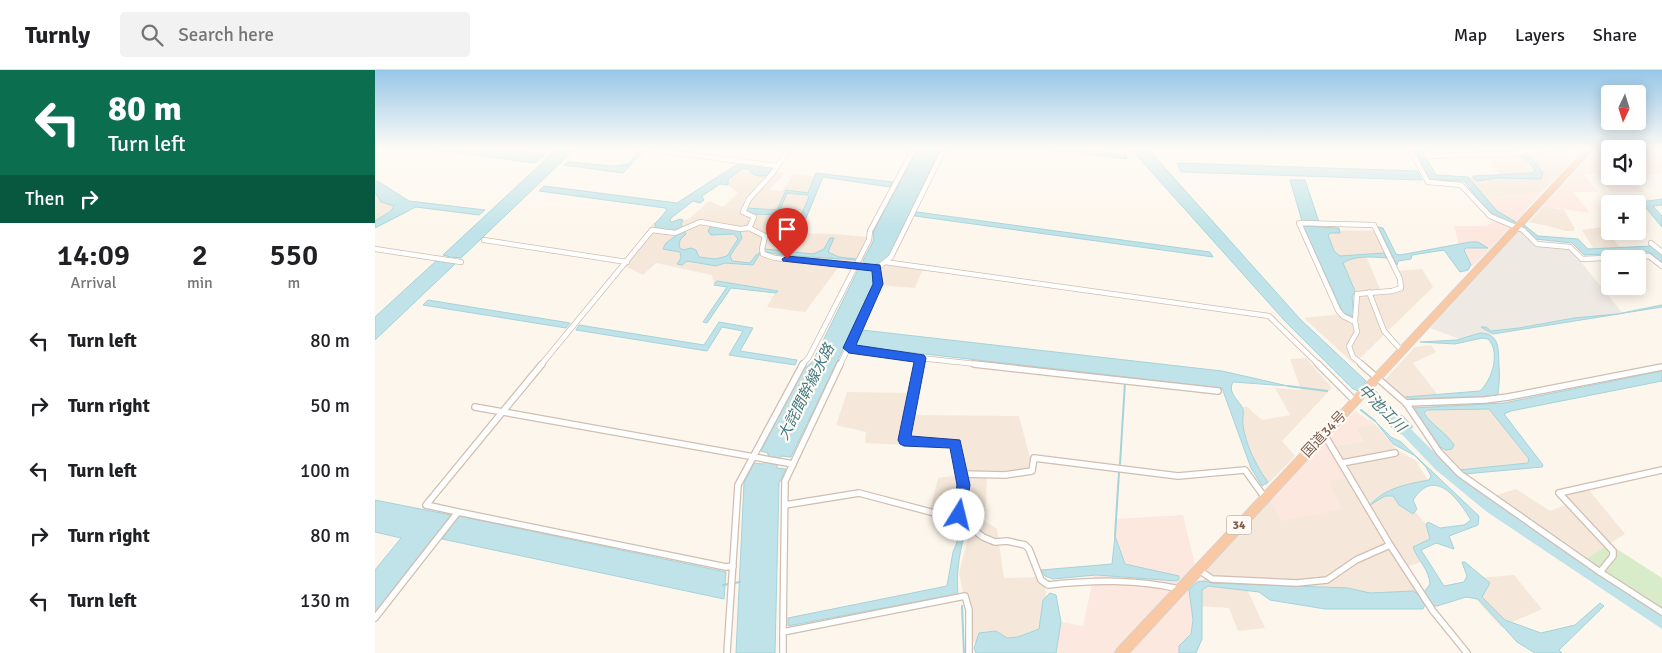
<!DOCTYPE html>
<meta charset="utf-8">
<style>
:root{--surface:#fff;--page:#f2f2f2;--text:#202124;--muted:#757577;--line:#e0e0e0}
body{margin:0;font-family:Signika,"Noto Sans JP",sans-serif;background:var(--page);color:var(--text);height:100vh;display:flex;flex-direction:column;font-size:19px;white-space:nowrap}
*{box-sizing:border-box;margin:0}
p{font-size:16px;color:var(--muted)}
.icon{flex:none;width:28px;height:28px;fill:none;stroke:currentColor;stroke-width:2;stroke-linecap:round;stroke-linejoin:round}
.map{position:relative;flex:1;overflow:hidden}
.panel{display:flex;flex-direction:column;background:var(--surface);width:375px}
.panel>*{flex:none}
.hud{background:#0b6e4f;color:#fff;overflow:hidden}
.needle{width:32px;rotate:184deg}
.controls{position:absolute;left:1226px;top:15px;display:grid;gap:10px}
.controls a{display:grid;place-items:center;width:45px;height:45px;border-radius:5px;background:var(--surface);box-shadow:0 2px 12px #0003;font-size:25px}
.pin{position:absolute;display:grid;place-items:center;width:42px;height:42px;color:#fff;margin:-51px -21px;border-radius:50% 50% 50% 0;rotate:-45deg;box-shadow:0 0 5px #0007}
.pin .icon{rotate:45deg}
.me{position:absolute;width:55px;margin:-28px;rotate:9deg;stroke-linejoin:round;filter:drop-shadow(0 0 4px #0008)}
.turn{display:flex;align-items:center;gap:18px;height:105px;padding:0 25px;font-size:22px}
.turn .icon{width:65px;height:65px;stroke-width:2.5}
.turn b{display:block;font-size:35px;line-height:42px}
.then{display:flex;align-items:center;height:48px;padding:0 25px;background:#0003;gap:10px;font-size:19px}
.eta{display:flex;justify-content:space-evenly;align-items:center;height:85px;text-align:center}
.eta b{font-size:30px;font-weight:600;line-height:35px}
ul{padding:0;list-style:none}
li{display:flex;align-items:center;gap:15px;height:65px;padding:0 25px}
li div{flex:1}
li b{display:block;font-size:19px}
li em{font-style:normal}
header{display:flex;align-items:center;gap:30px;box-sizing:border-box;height:70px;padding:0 25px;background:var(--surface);border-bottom:1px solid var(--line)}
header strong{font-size:24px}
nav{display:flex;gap:28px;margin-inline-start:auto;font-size:18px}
.search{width:350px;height:45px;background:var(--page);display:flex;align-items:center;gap:12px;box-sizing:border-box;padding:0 18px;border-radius:5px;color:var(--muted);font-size:19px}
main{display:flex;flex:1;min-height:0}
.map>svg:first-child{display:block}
</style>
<header>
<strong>Turnly</strong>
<div class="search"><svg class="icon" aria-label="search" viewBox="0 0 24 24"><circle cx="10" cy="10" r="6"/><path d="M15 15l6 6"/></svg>Search here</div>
<nav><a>Map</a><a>Layers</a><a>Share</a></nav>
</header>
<main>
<section class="panel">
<div class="hud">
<div class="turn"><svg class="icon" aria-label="left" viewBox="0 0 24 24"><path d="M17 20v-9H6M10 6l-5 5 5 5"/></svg><div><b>80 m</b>Turn left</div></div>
<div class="then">Then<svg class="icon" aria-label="right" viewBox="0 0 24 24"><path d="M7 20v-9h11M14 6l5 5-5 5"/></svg></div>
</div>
<div class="eta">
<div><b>14:09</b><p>Arrival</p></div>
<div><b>2</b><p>min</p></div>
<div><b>550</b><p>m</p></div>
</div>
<ul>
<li><svg class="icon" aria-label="left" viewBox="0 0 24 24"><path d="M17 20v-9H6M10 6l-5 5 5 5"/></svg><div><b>Turn left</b></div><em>80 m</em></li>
<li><svg class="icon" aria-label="right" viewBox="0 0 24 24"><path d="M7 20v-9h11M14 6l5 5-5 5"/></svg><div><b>Turn right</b></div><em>50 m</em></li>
<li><svg class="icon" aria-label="left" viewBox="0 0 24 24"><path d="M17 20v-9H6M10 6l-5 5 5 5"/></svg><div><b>Turn left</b></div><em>100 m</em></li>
<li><svg class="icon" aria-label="right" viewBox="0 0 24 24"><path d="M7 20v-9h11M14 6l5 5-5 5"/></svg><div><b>Turn right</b></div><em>80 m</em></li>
<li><svg class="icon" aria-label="left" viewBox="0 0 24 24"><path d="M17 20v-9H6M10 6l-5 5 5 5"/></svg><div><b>Turn left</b></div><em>130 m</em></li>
</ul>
</section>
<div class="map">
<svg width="1287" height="583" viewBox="0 0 1287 583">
<rect width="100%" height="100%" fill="#fdf6ec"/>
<g fill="#f5e8da">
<path d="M1153 79H1188L1198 91 1167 122 1108 128 1090 108 1125 106 1109 84Z"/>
<path d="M367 96 410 103 394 120 407 121 419 104 444 107 420 163 460 164 503 168 490 198 465 195 430 242 392 237 400 223 339 215 337 205 281 193 268 205 248 195 279 152 289 149 298 155 315 148 334 131 348 137 363 123 348 111Z"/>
<path d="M0 119 27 136 0 158Z"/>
<path d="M1168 136 1189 140 1200 159 1198 161H1190L1177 157 1154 152Z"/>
<path d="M1227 157 1246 178 1220 181 1207 160Z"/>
<path d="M945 160 1006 161 1018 185 991 186 1005 219H1019L1025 214 1019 201 1047 199 1058 217 979 294 929 248 974 243Z"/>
<path d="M513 191 549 196 540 218 502 215 500 199Z"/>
<path d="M1056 275 1061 282 1038 293 1070 334 1113 333 1163 396 1082 403 1061 382 1027 332 1006 314 1040 277Z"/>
<path d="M931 288 957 318 907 371 920 386 891 416 878 398 859 341 871 336 887 350 915 345 900 318 926 320 915 289Z"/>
<path d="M472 322 540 323 536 345 644 346 659 403 623 409 612 407 610 451 622 459 629 508 668 507 676 550 677 571 592 572 591 538 584 503 595 460 554 444 563 408 582 405 576 377 490 373 491 362 461 355Z"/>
<path d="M1000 354 1022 380 1040 390 1055 413 1024 423 1063 468 1041 480 1049 491 1031 497 1053 529 871 517 890 558 863 561 854 538 824 536 825 516 834 496 895 429 953 410 973 408 956 377 988 371 981 358Z"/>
<path d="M1209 414 1250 464 1208 491 1115 427 1141 419 1175 441 1193 434 1179 420Z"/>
<path d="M1139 505 1167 539 1126 557 1098 526 1104 508Z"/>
</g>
<g fill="#fde8e0">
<path d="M1221 79H1235V106H1255L1270 122H1237L1221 104H1209L1223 122H1198L1215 143 1168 136Z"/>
<path d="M1263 79H1287V103L1263 105Z"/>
<path d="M1167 122 1141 151 1120 141 1108 128Z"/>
<path d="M1121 148 1138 156 1097 197 1084 175 1079 156H1112Z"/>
<path d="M980 341 1000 354 981 358 988 371 956 377 974 408 953 411 967 439 906 451 895 429Z"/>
<path d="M808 445 825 516 815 583H678L676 550 708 556 720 500 738 494 741 449Z"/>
</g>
<path fill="#efe9e4" d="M1145 160 1161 176 1192 178 1198 182 1248 244 1122 263 1090 271 1055 258Z"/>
<path fill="#d8ecc9" d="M1234 474 1287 508V544L1208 491Z"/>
<g fill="#bfe3e8" stroke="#a5d3da">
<path d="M55 79H129L169 85 160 93Z"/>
<path d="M182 79H200L86 188 78 187 73 192 80 194 0 270V247L61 191 69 192 75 187 68 185Z"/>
<path d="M543 79H565L515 185 504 194H500L498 199 500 213 416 387 407 386 404 388 393 386V383L386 381 426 302 438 291 484 198H487L490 193 488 191 499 170 498 162Z"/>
<path d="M673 79H702L751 85 752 89Z"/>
<path d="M756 79H773L925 249 991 311 984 321 978 319 909 250Z"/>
<path d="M1038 79H1046L1061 105 1093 107 1122 141 1141 152C1119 155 1102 127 1089 111L1055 110Z"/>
<path d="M264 81H269L248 103 189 95 193 92 239 96 253 94Z"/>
<path d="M1152 82 1168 103 1166 109 1123 108 1102 111 1098 108V106L1159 103 1160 101 1155 93 1143 84Z"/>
<path d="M367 93 394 96 397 99 393 105C384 107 378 106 373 99L368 98 353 109V115L345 114 327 126 329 130 325 133 318 131 296 148 295 151 297 152 305 149 308 150 306 154 311 164 305 170 304 177 308 180 316 178 321 180 324 187 340 189 352 186 363 169 359 164 336 165 333 161 336 156 365 161 367 168 355 186 357 191 375 193 381 185 390 179 438 184 449 179 455 168H459L453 182 464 187 482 189 481 190 408 185 390 182 384 185 378 195 350 193 341 196 312 191 307 195 302 194 306 188 305 182 288 179 291 173 303 164 299 161 281 158 280 154 292 140 290 138 164 121 169 116 302 133 358 97Z"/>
<path d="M802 93 1042 101 1047 110 806 102Z"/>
<path d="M441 103 518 112 515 117 448 107 429 153 423 152 434 127 432 125 412 123 403 145 379 144 371 141 372 138 402 140 411 120 433 123Z"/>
<path d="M915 110H930L944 152 927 151Z"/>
<path d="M0 111 4 112 34 131 110 140 104 145 41 137 0 158V151L16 141 19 136 6 132 0 122Z"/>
<path d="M1287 129V135L1278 136 1287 146V157L1266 132Z"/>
<path d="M542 142 835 182 838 187 540 146Z"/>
<path d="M1149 155 1163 166 1203 169 1213 179 1277 176 1287 184V193L1274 182 1209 185 1197 173 1160 169 1148 157Z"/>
<path d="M928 156 964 158 965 163H955L953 165 959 181 965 186 1009 183 1012 188C999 187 979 185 968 193L980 221 977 227 979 247 968 243Z"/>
<path d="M1003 157 1008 158 1021 184 1025 185 1095 172H1103L1113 178H1091L1089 180 1096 195 1093 200 1085 202 1069 180 1037 185 1036 189 1023 191 1022 195Z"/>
<path d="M342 211 403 221 401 223 356 218 332 253 328 252 352 217 339 215Z"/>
<path d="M53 230 195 253 191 258 48 235Z"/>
<path d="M1287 235V237L1118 264 1106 257H1111L1116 261 1144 258 1199 248 1242 244Z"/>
<path d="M344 252 378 258 365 281 422 290 420 295 354 285 368 261 347 257 332 281 201 260 204 255 329 275Z"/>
<path d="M487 260 847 301 913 316 858 312C852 323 864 330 868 339 869 344 867 350 868 355 870 373 882 398 893 412L887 416 876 398 847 318 480 276Z"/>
<path d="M1105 263C1126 264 1123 280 1124 296 1125 305 1124 314 1123 324L1119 326 1038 329 1031 327 1105 321C1117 310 1126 282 1113 269L1107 268 1080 274 1045 272 1082 270Z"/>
<path d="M1287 301V311L1136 341 1129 344 1168 395 1167 397 1089 404 1084 400 1153 393 1154 389 1114 339 1052 340 1049 343C1057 356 1071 362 1079 375L1077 379 1071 380 1065 377 1038 338 1129 333Z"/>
<path d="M999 319 1021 344 1028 346 1038 357 1027 364 1020 361 991 327Z"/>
<path d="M1000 351 1016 367 1026 372 1104 446 1103 455 1074 466 1079 479 1061 473 1046 480 1069 516 1089 512 1092 506 1087 492H1090L1115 513 1107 527 1130 550 1166 563 1200 555 1225 533 1229 536 1184 580 1187 583H1160L1142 572 1103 529 1091 527 1062 536 1050 535 1048 539H950L895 530 884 522 833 516 827 520V569L821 583H804V576L816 564 818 550 814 520C822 511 825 509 837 513L973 518 995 523 1038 521 1046 526 1055 514C1054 499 1043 491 1038 477L1055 469 1051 454 1053 452 1065 458 1089 455 1096 450C1083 429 1060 396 1038 430L1042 439 1038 444 1024 435 1018 426H1010L995 435C1010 418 1032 414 1054 410L1056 406 1051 397 1039 385 1018 374Z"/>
<path d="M390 392 402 394V398L411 399 404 413 400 583H361L369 413 379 393 387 394Z"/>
<path d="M0 430 76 445 0 542V500L26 468 0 462Z"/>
<path d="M84 446 351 502 349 529 67 469Z"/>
<path d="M585 465 589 466C584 486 581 504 583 524L413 556V548L572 516 578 482Z"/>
<path d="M740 466 750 494 804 506V509L802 511 721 505 678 509 670 506 666 500 737 494Z"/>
<path d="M675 523 681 525 686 552 681 583H601L599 578 604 563 621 561 632 568 643 567 664 559 668 530Z"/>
</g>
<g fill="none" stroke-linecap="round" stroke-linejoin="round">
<g stroke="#a5d3da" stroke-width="2">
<path d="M913 316 952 321"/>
<path d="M986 340 1000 351"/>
<path d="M745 394 750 312"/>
<path d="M740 466 744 402"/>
<path d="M348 515 365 512"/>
<path d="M587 536 589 583"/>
</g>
<path fill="#bfe3e8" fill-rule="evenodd" d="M1020 345 1024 347 1069 392 1122 434 1287 543V559L1112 442 1061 400 1016 353 1014 350 1016 347Z"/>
<defs>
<g id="minor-far1">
<path d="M272 79 402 96"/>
<path d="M1035 79 1053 112 1086 115 1115 146 1148 160 1162 174 1195 177 1207 189 1274 186 1287 196"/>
<path d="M1050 79 1053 86 1131 84 1170 79"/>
<path d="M924 153 999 155 1025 209 1026 218 1017 221 982 224 980 252 968 246 963 240Z"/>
<path d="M374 158 379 147 368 142 374 129 397 104 414 79"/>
<path d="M109 170 252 192"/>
<path d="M1276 173 1287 182"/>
<path d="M0 179 86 192"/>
<path d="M510 192 894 246 944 295"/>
<path d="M994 222 1009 261 1027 281"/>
<path d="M980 252 982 262 974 276 978 287 988 295"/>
<path d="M474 279 545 288 544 295"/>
<path d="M545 288 610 295"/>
<path d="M166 295 277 160 300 163 325 152 365 159 374 158 390 166 387 179 388 184 400 188 502 198"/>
<path d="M427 295 434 287 494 170 495 161 539 79"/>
<path d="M465 295 503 214 502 198 516 187 569 79"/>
</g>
<g id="minor">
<path d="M465 294 410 411 408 562 590 526 594 540V583"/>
<path d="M544 294 529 370 581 373 589 415 584 440 586 450"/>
<path d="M599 294 843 321"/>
<path d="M943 294 980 331"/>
<path d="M986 294 1031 333 1064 382 1085 404 1225 502 1287 542"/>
<path d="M1031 333 1110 330 1133 327 1287 297"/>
<path d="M100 337 418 394"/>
<path d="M949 364 1015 475 1058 541 1092 583"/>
<path d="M967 393 1020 383"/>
<path d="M587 404 630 405 657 401 659 388 803 406 870 400 890 428"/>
<path d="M410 435 484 423 586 450 608 467 620 472 632 471 650 475 654 479 666 510 673 515C718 510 761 509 805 519"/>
<path d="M83 442 351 497 358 496"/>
<path d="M824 500 837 509 922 513 952 510 981 490 1015 475"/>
<path d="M1225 502 1238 486V481L1184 423 1287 400"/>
<path d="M0 548 83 442 51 435 167 294"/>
<path d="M408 562V583"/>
<path d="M352 583 363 415 428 294"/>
</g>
<path id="trunk" d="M1211 79H1218L754 583H740L742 579Z"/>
</defs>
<use href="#minor-far1" stroke="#d1beb0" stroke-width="6"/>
<use href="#minor" stroke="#d1beb0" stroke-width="8"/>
<use href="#trunk" stroke="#dad1cd" stroke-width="2"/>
<use href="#minor-far1" stroke="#fff" stroke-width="4.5"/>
<use href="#minor" stroke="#fff" stroke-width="5.5"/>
<use href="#trunk" fill="#f9c8a4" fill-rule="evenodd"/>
</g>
<linearGradient id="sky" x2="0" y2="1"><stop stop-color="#97c7e8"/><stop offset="0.49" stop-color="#fefbf6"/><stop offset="1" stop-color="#fefbf6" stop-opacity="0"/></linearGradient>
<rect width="1287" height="161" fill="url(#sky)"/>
<path fill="#2563eb" stroke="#184099" d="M412 186 505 195 508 214 481 275 549 285 551 288 536 366 585 370 595 415 589 450 584 451 580 450 578 445 582 415 575 378 529 376 525 374 523 370 539 292 474 283 468 278 498 214 497 201 408 191 407 189Z"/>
<g text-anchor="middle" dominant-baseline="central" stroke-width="4.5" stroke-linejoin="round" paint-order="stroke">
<rect fill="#fffaf3" stroke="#a28b7f" stroke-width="1" x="851.5" y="445.5" width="25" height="19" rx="4"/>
<g font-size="12" font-weight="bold" fill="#7a5c4d">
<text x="864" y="455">34</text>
</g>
<g font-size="14" fill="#7a5c4d" stroke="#fffaf3">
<text transform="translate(949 364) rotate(-47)">国道34号</text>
</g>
<g font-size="15" font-style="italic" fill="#437c86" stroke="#fffaf3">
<text transform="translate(431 322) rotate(-63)">大詫間幹線水路</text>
<text transform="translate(1007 338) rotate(45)">中池江川</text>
</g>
</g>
</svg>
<div class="controls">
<a><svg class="needle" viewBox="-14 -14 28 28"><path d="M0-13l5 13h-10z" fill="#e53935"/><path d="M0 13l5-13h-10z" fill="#757577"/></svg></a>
<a><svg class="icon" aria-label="sound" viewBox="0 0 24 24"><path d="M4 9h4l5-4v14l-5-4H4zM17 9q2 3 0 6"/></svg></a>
<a>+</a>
<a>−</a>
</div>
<div class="pin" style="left:412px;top:189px;background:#d93025"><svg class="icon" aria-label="arrive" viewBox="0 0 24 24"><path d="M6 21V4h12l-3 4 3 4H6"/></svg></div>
<svg class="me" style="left:584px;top:445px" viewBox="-20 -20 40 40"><circle r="19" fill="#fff"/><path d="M0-13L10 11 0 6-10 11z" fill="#2563eb"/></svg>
</div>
</main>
